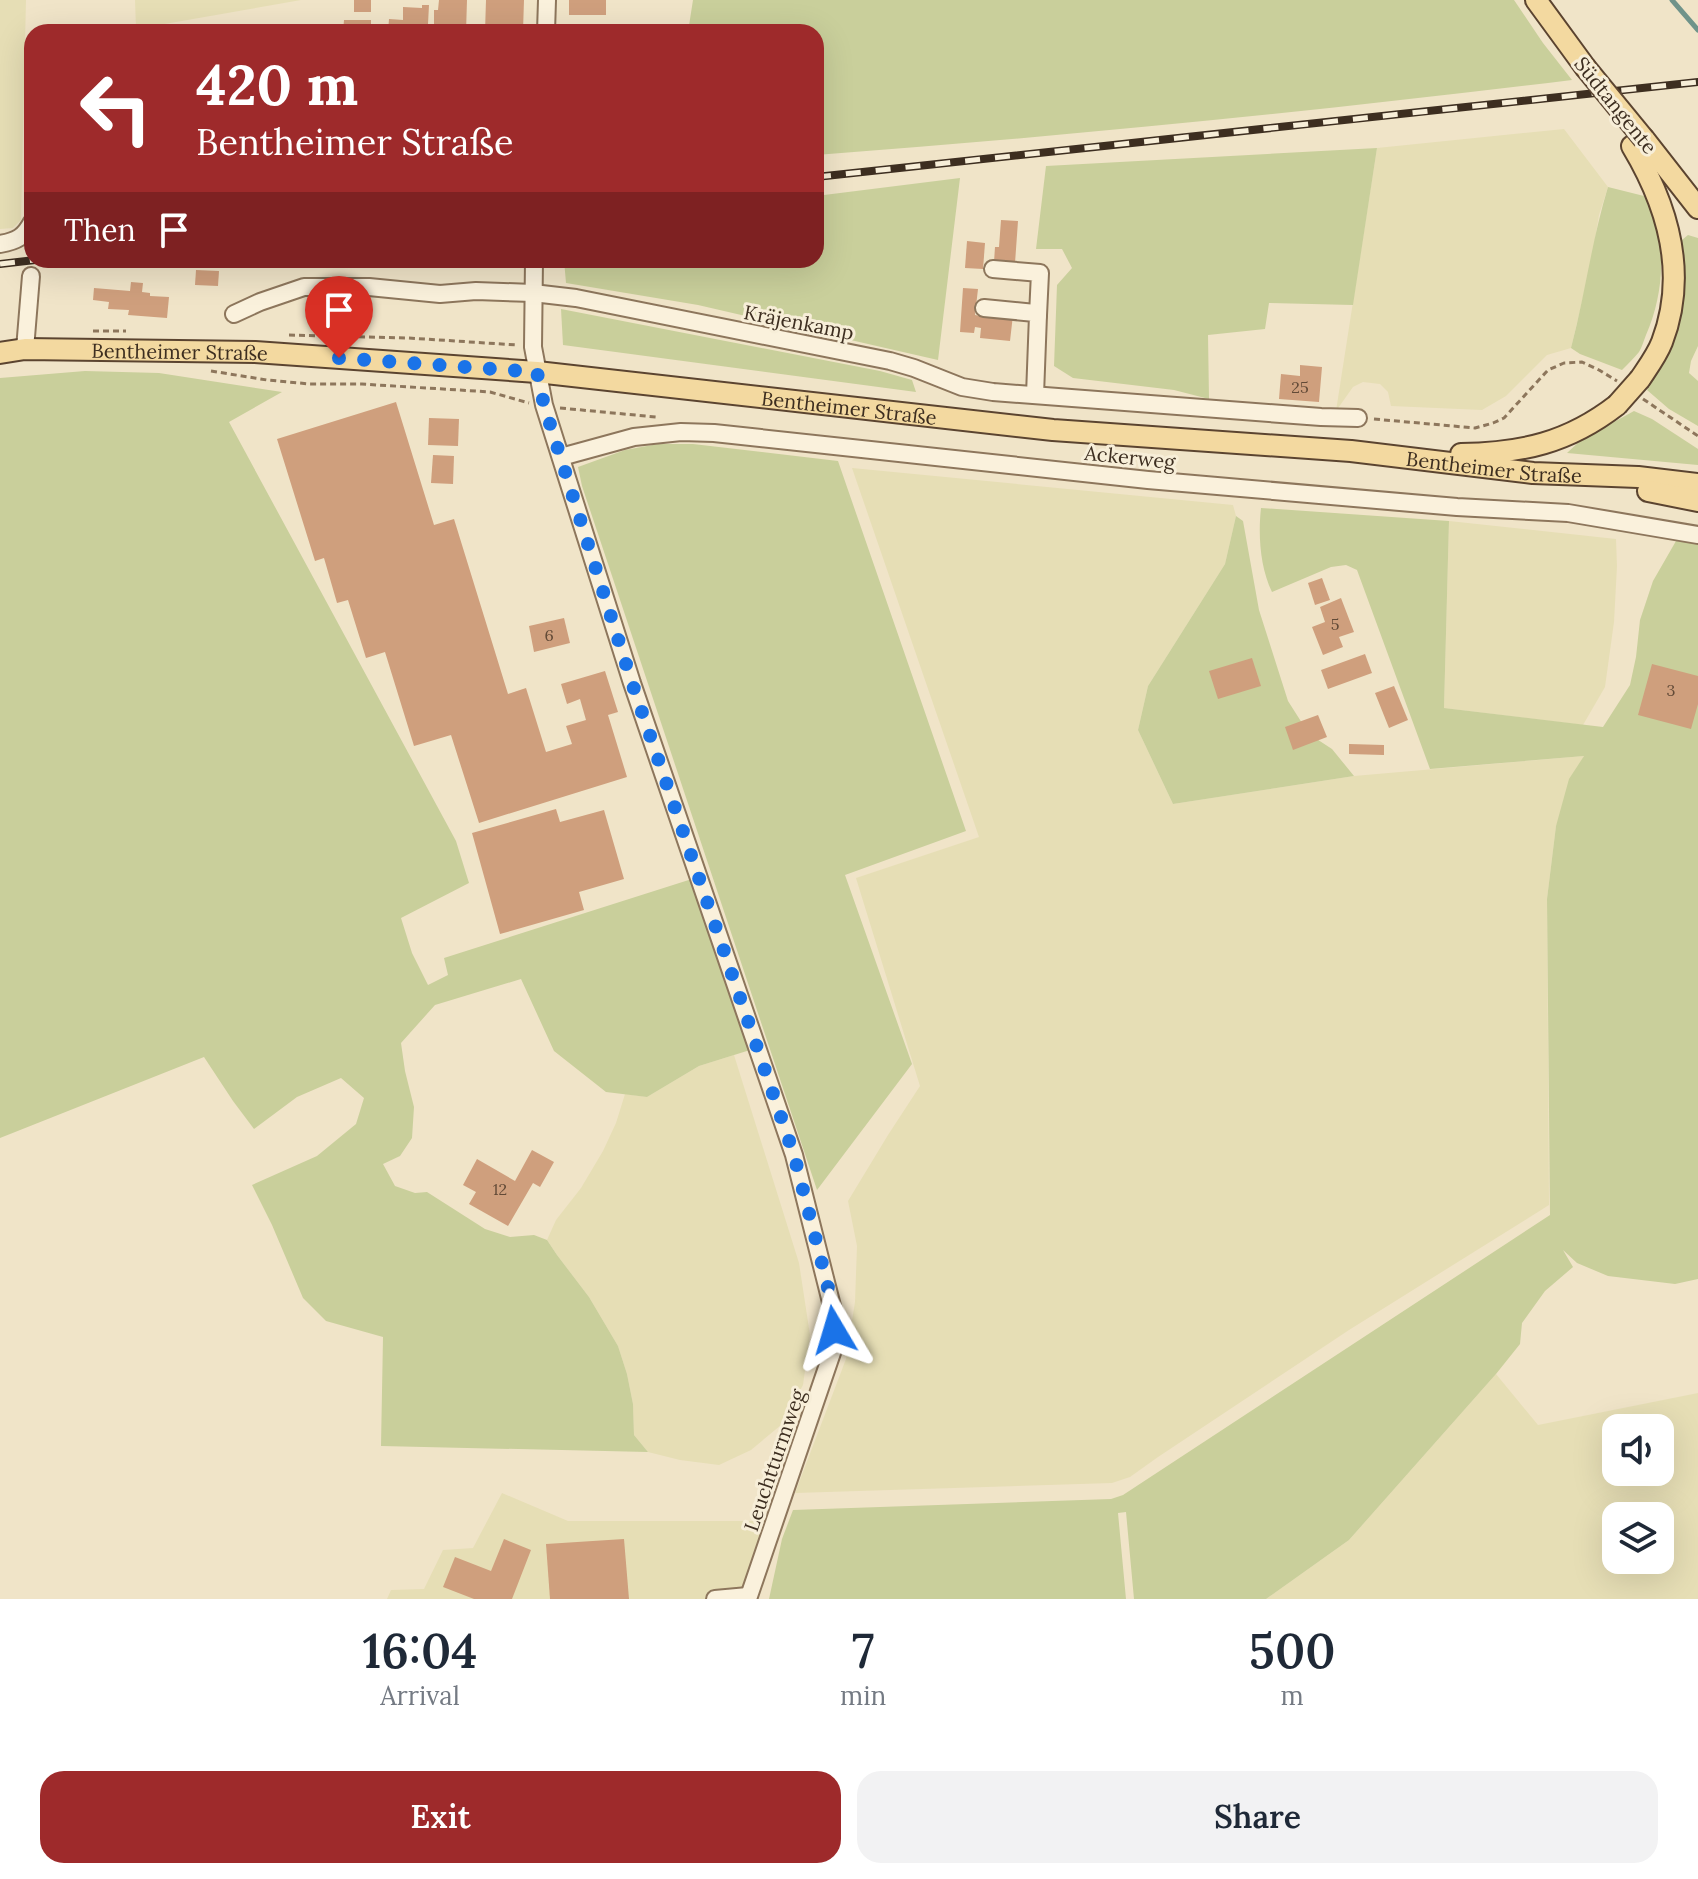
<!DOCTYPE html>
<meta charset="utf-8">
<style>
:root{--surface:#fff;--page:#f2f2f3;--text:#1f2937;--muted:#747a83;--accent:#9e2a2b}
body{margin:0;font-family:Lora,serif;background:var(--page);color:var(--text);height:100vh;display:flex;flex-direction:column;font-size:30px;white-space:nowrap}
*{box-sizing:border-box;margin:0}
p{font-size:26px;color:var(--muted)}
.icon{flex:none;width:44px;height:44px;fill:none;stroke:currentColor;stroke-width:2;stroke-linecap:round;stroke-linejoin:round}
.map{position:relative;height:1599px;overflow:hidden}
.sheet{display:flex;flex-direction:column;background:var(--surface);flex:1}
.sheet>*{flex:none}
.hud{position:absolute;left:24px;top:24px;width:800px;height:244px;border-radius:24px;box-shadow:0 8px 32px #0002;background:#9e2a2b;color:#fff;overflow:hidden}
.buttons{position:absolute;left:1602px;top:1414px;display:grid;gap:16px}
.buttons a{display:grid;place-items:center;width:72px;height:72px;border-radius:16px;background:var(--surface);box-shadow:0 8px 32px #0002;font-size:40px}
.pin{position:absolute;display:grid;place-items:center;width:68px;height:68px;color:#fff;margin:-82px -34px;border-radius:50% 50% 50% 0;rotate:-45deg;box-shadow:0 0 8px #0007}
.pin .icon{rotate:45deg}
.me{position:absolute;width:88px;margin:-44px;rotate:353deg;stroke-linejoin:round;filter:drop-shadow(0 0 6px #0008)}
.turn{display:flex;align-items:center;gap:28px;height:168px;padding:0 40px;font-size:36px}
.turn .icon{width:104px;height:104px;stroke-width:2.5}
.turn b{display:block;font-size:56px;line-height:68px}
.then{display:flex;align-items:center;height:76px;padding:0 40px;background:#0003;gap:16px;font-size:30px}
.eta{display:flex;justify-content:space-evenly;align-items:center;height:136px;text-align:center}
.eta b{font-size:48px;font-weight:600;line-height:56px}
.action{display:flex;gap:16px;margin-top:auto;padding:16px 40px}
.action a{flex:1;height:92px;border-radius:24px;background:var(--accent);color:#fff;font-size:32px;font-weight:600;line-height:92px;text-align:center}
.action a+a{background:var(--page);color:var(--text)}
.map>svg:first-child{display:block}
</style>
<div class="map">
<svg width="1698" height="1599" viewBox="0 0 1698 1599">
<rect width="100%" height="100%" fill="#f0e4c8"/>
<g fill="#e6deb5" fill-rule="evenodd">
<path d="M0 0H26L21 220 13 228 0 229Z"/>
<path d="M135 0H301L136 29Z"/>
<path d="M1564 129 1608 187 1599 215 1591 264 1571 348 1547 355 1506 396 1482 410 1391 406 1388 392 1380 384 1363 382 1353 387 1336 411 1377 148Z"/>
<path d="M852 468 1233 505 1236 516 1225 564 1148 686 1138 730 1173 804 1354 776 1584 756 1556 826 1547 899 1549 1205 1349 1330 1158 1457 1130 1477 1112 1483 795 1493 846 1359 855 1302 857 1246 848 1201 888 1135 920 1086 856 878 979 837Z"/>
<path d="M1449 521 1616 539 1617 566 1614 622 1605 687 1583 725 1444 708Z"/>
<path d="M734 1055 799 1263 810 1335 803 1385 781 1425 751 1450 719 1465 680 1460 648 1452 634 1435 633 1404 627 1374 618 1346 589 1297 557 1255 547 1240 556 1220 581 1188 603 1151 616 1123 625 1094 647 1097 699 1066Z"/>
<path d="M1496 1374 1538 1425 1698 1393V1599H1266L1349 1540ZM1616 1428H1660V1472H1616ZM1616 1516H1660V1560H1616Z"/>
<path d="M502 1493 568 1521H765L740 1599H387L391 1590 424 1589 443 1550 473 1548Z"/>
</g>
<g fill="#c9cf9b">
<path d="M693 0H1514L1543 43 1572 80C1321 111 1068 136 816 155V32H688Z"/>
<path d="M1377 148 1353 305 1269 303 1265 329 1208 335 1209 399 1174 390 1073 378 1054 366 1057 285 1072 268 1062 249H1036L1046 166Z"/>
<path d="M960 178 938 360 698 305 566 283 564 260H816V196Z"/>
<path d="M1608 187 1644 196C1668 238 1665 292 1646 335 1644 340 1642 347 1639 352 1634 358 1628 364 1622 370L1580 354 1571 348C1585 295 1592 239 1608 187Z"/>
<path d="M1688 235 1698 238V346L1691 361 1689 373 1698 381V426L1669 409 1647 390C1675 344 1691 295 1682 240Z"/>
<path d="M561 309 880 371 912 380 916 392 563 345Z"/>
<path d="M85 371 159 373 282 392 229 422 456 841 469 883 401 918 412 953 428 985 448 975 444 958 695 878 750 1050 699 1066 647 1097 606 1092 554 1051 521 979 435 1005 401 1043 405 1071 414 1107 412 1138 400 1156 383 1164 395 1186 415 1193 427 1192 485 1229 510 1237 534 1235 547 1240 557 1255 589 1297 618 1346 627 1374 633 1404 634 1435 648 1452 381 1446 383 1337 326 1321 303 1298 272 1225 252 1185 317 1156 356 1124 364 1098 341 1078 297 1097 254 1129 233 1101 204 1057 0 1138V378Z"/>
<path d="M1634 411 1652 419 1698 449V465L1567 453 1581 440Z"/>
<path d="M658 444H693L838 461 966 831 845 875 912 1064 817 1190 582 486 578 467 625 450Z"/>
<path d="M1261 508 1449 521 1444 708 1603 727 1630 685 1636 657 1640 620 1653 581 1676 541 1698 543V1279L1675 1284 1608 1276 1577 1263 1563 1250 1573 1267 1545 1291 1522 1323 1520 1344 1496 1374 1349 1540 1266 1599H1134L1126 1512 1118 1513 1126 1599H769L782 1539 793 1510 1111 1499 1123 1495 1550 1215 1547 899 1556 826 1569 779 1584 756 1430 769 1357 570 1346 565 1331 567 1272 592C1260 567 1258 535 1261 508Z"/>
<path d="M1236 516 1243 521 1259 610 1288 701 1309 734 1332 749 1354 776 1173 804 1138 730 1148 686 1225 564Z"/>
</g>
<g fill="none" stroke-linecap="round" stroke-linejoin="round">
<path stroke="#6f938a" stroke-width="5" d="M1672 0 1698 30"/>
</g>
<g fill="#cf9f7d">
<rect x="354" y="0" width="17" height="12"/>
<path d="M439 0H467L466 32H434V10H438Z"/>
<path d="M486 0H524L523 31 513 30V28L504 27V32H485Z"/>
<rect x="569" y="0" width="37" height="15"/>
<path d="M422 5H429L428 24H421V32H388L389 19 403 20V7L422 8Z"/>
<path d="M344 20H371V32H343Z"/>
<path d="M1001 220 1018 221 1015 263 994 262 995 247H999Z"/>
<path d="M967 241 985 243 983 269 965 268Z"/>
<path d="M196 270 219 271 218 286 195 285Z"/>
<path d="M131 282 143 283 142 292 150 293V296L169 297 167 318 128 315 129 310 108 309 109 302 93 300 94 288 130 291Z"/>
<path d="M963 288 978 289 975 315 981 316V312L1013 315 1010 341 980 338 981 328 975 327 974 333 960 332Z"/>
<path d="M1300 365 1322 367 1319 402 1279 399 1281 374 1300 376Z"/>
<path d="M396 402 434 525 454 519 508 694 526 688 546 752 572 744 566 726 586 720 580 699 567 704 561 684 605 671 618 712 608 715 627 777 479 823 451 735 414 746 385 652 366 658 348 600 337 603 324 558 315 561 277 439Z"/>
<path d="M429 418 459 419 458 446 428 445Z"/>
<path d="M433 455 454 456 453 484 431 483Z"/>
<path d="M1322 578 1330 600 1315 605 1308 583Z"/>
<path d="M1341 598 1354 632 1339 637 1343 647 1323 655 1312 627 1325 622 1320 607Z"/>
<path d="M564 618 570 643 534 652 529 626Z"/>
<path d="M1365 654 1372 673 1328 689 1321 670Z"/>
<path d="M1252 658 1261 686 1218 699 1209 671Z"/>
<path d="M1652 664 1698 676V704L1691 729 1638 715Z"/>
<path d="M1394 686 1408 720 1389 728 1375 693Z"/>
<path d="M1318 715 1327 737 1293 750 1285 727Z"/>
<path d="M1349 744 1384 745V755L1349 754Z"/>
<path d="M556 809 560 822 604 810 624 879 579 892 584 910 500 934 472 833Z"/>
<path d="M532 1150 554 1162 540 1187 533 1183 508 1226 469 1204 476 1192 463 1185 477 1159 515 1181Z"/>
<path d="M504 1539 531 1550 512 1599H474L443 1587 455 1557 491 1571Z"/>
<path d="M624 1539 629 1599H550L546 1544Z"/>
</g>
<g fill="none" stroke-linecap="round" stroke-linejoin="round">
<defs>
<g id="minor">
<path d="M546 32 547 0"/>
<path d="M0 244C17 241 24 237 32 222"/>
<path d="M534 260 533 347 544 405 632 683 794 1155 834 1314V1347L748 1599"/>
<path d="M993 269 1040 273 1038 315"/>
<path d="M984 308 1035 313 1038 315 1035 395"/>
<path d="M234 314 260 302 304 287H369L440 294 476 291 533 293 576 298 890 361 914 368 962 387 993 392 1321 417 1358 418"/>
<path d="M25 349 31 276"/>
<path d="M561 457 634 437 681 432 714 433 1148 480 1457 507 1568 513 1698 535"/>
<path d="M715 1599 748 1596"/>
</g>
<g id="major">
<path d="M1536 0 1585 67"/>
<path d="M1644 139 1698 208"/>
<path d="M1632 146C1668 206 1688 274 1662 342 1657 355 1648 367 1640 379"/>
<path id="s1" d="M0 353 25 349 255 352 537 372 1053 430 1351 451 1533 473 1638 477 1698 484"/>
<path d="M1461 454C1522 453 1568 443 1617 405"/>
<path d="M1648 491 1698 501"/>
</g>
</defs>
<use href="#minor" stroke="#8d765c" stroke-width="20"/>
<use href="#major" stroke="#5b4430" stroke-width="24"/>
<g stroke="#8d765c" stroke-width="3" stroke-dasharray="6 4" stroke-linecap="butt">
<path d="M93 331H126"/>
<path d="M289 335 409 338 517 345"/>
<path d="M211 371 267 380 310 384H362L490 392 529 403"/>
<path d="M1643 399 1698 436"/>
<path d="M560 408 656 417"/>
<path d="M1374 419 1475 428 1493 423 1504 418 1548 370 1564 363 1582 362 1599 370 1617 381"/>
</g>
<use href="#minor" stroke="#faf1dc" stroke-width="16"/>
<use href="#major" stroke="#f3d9a0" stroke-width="20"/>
<defs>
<g id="rail">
<path d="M816 177 1698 82"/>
<path d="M0 264 35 260"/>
</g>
</defs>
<use href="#rail" stroke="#3d2e20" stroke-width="8"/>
<use href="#rail" stroke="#f7eed8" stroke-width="5" stroke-dasharray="15" stroke-linecap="butt"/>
<defs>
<g id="major-bridge">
<path d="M1585 67 1644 139"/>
<path d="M1617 405 1640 379"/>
</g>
</defs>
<use href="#major-bridge" stroke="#5b4430" stroke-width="24" stroke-linecap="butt"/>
<use href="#major-bridge" stroke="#f3d9a0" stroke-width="20"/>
</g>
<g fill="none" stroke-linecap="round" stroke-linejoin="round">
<path stroke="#1a73e8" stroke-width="14" stroke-dasharray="0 25.2" d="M339 358 537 372 544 405 632 683 794 1155 826 1279 834 1314V1330"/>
</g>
<g text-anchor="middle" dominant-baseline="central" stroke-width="6" stroke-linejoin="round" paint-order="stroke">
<g font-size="16" fill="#624a37">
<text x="1300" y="387">25</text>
<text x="1335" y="624">5</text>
<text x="549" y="635">6</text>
<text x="1671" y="690">3</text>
<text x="500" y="1189">12</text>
</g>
<g font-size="20" fill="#3d2e20" stroke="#f7eed8">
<text transform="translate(1616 105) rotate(51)">Südtangente</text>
<text transform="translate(799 322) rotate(11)">Kräjenkamp</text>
<text stroke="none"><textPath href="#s1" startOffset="180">Bentheimer Straße</textPath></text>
<text stroke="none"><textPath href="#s1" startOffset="852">Bentheimer Straße</textPath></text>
<text transform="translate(1130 457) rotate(6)">Ackerweg</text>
<text stroke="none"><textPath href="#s1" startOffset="1500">Bentheimer Straße</textPath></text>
<text transform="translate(774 1460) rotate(-71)">Leuchtturmweg</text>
</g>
</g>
</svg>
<div class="buttons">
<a><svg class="icon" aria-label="sound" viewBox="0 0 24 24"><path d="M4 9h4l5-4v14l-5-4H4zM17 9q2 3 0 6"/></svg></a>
<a><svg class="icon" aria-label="layers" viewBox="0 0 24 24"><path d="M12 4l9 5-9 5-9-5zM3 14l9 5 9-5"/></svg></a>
</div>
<div class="pin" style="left:339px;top:358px;background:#d93025"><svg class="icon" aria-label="arrive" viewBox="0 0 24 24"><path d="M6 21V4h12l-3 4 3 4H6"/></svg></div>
<svg class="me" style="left:834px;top:1330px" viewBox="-20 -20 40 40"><path d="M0-17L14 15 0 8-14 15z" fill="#1a73e8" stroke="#fff" stroke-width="4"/></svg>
<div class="hud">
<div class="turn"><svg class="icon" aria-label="left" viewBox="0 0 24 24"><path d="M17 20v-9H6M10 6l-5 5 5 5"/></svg><div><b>420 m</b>Bentheimer Straße</div></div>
<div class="then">Then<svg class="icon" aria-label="arrive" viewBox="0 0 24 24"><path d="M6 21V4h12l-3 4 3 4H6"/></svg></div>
</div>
</div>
<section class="sheet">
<div class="eta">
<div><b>16:04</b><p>Arrival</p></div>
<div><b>7</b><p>min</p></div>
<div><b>500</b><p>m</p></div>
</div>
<div class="action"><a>Exit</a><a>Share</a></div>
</section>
